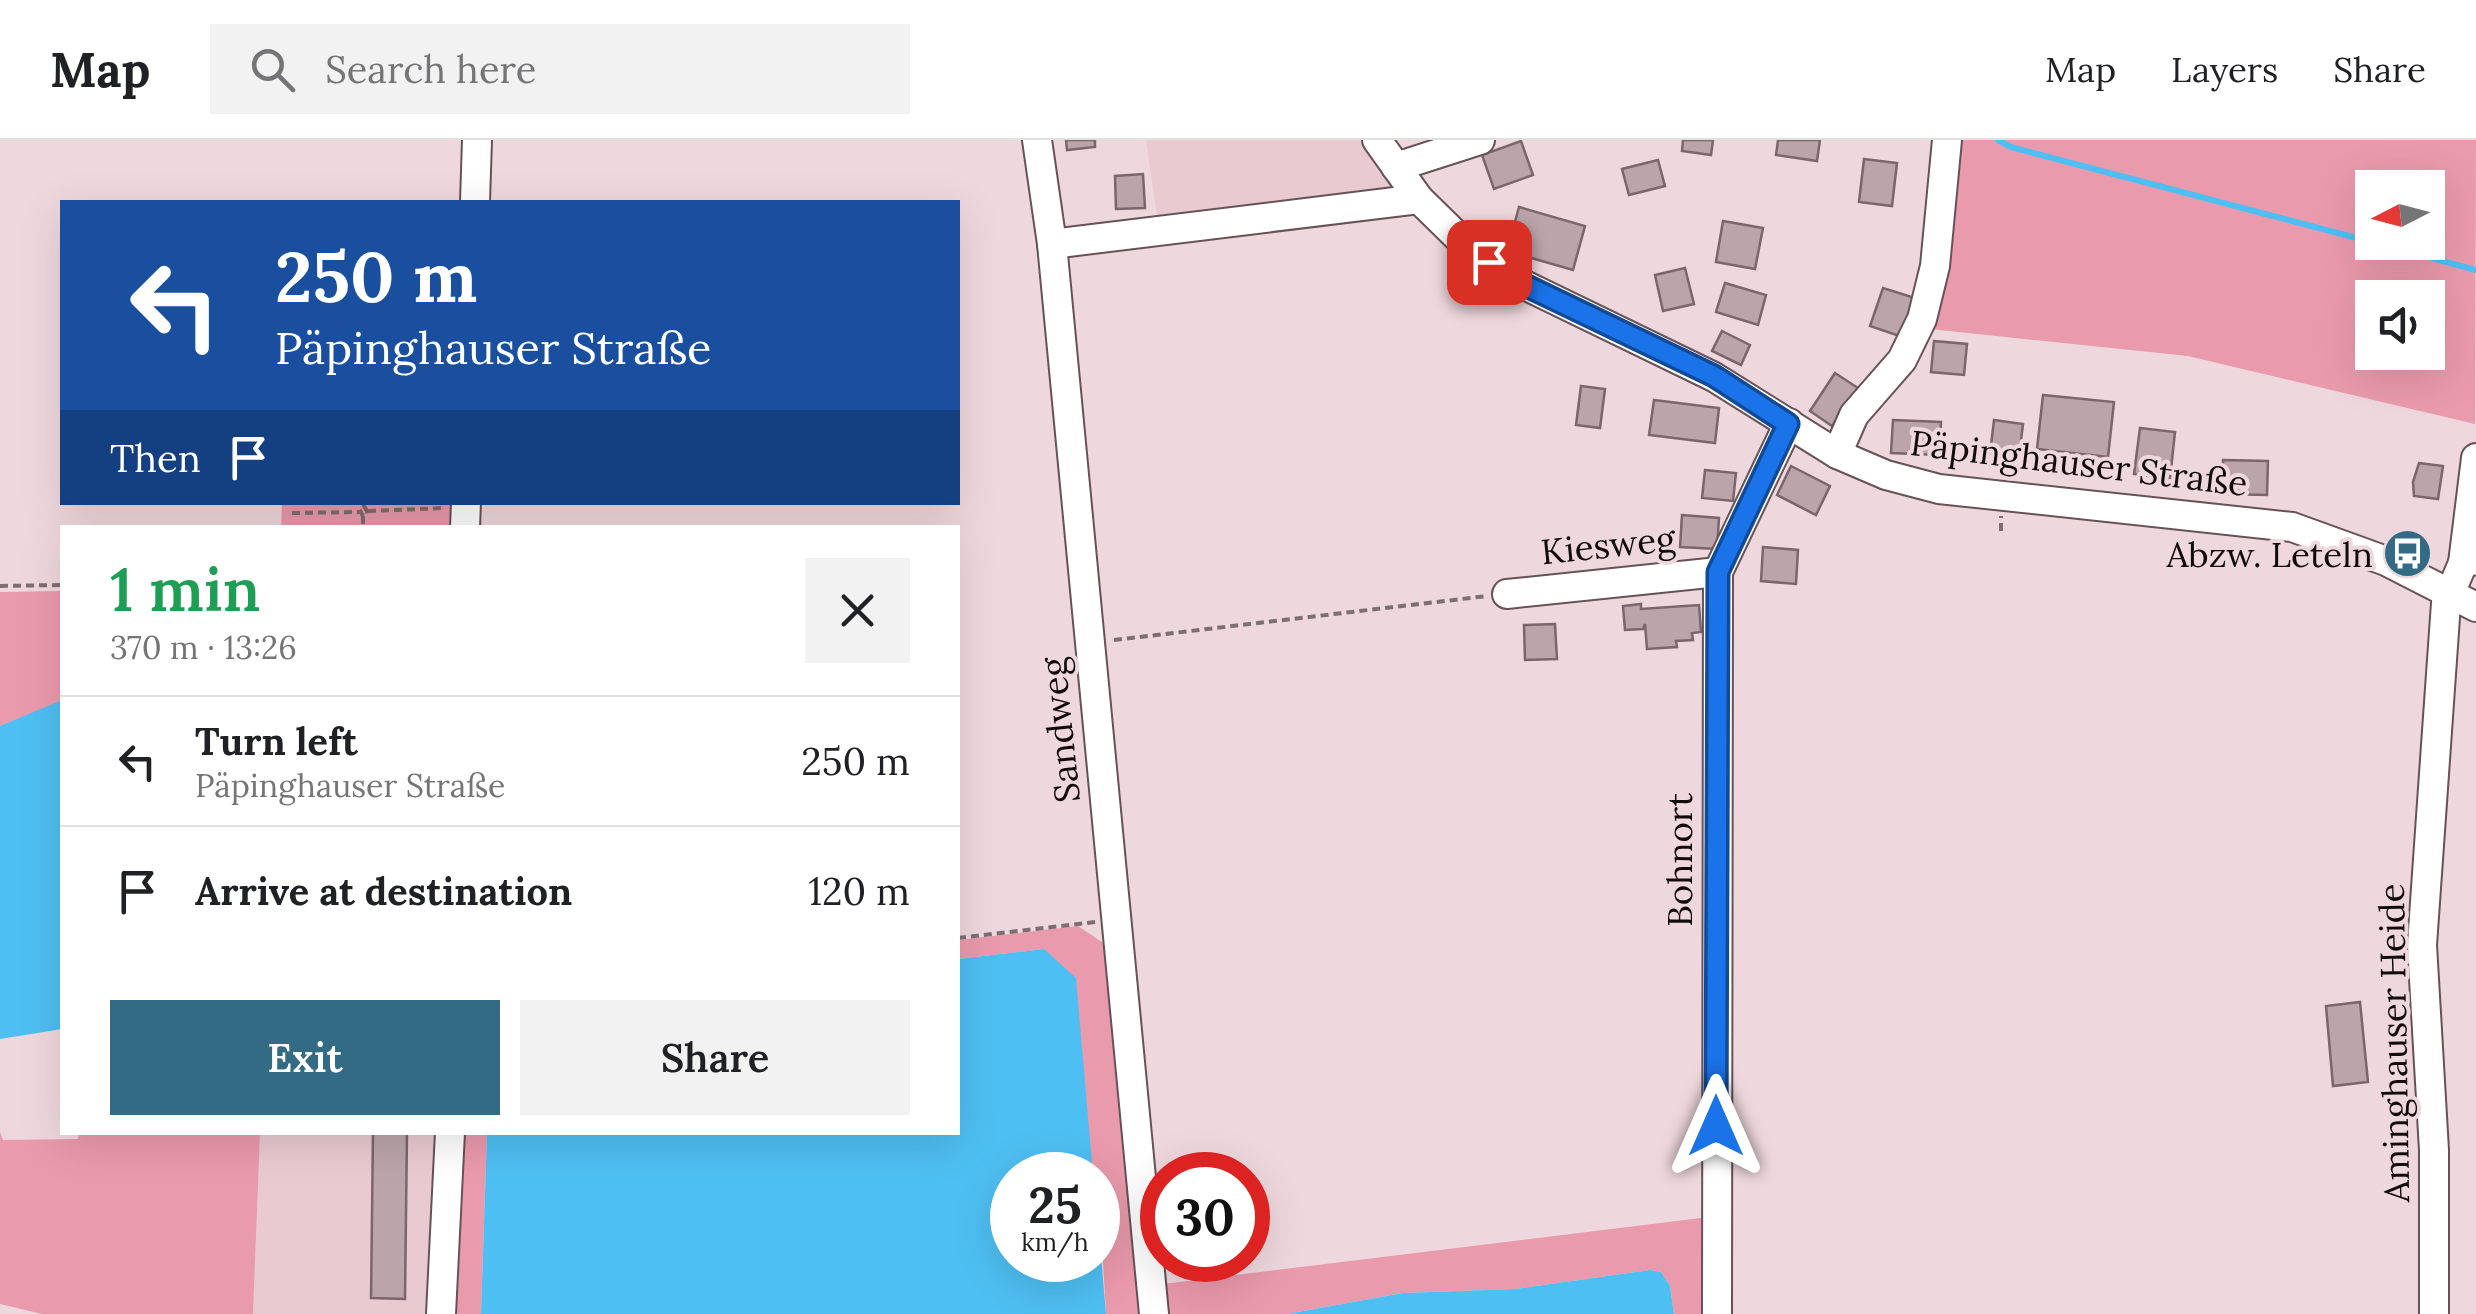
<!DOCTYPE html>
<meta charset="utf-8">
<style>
:root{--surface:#fff;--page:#f2f2f2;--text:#202124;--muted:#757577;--line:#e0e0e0;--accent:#336b85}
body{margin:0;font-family:Lora,serif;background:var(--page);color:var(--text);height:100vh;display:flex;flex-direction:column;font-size:38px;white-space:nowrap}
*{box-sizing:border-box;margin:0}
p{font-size:32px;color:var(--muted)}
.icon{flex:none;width:55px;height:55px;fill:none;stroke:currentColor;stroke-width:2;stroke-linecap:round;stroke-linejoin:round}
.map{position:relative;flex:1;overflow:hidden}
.details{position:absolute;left:60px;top:385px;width:900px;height:610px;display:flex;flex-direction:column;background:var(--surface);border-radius:0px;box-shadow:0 10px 40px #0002}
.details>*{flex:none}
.top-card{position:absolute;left:60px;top:60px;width:900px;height:305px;border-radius:0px;box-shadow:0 10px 40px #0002;background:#1a4fa0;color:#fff;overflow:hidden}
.needle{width:65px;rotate:264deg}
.fabs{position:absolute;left:2355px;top:30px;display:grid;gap:20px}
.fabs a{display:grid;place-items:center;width:90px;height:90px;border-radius:0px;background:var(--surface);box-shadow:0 10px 40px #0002;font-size:50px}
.speed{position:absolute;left:990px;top:1012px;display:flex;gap:20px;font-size:50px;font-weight:700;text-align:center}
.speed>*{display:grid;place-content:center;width:130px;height:130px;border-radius:50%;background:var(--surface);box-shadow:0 10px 40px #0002;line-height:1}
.speed small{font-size:25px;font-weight:400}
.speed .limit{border:15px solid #d22;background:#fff;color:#111}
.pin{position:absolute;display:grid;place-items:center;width:85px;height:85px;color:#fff;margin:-42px;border-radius:20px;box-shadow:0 5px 15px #0006}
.me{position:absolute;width:110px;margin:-55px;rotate:0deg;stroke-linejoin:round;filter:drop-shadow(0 0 8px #0008)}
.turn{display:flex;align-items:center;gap:35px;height:210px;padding:0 50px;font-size:45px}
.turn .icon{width:130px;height:130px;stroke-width:2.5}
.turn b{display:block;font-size:70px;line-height:85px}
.then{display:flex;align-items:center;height:95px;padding:0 50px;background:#0003;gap:20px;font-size:38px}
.round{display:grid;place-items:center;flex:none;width:105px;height:105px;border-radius:0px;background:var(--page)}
.headline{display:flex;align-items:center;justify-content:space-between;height:170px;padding:0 50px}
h1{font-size:60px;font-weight:600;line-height:75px;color:#1e9e55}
.primary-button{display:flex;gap:20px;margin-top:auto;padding:20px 50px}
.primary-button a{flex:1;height:115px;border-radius:0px;background:var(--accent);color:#fff;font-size:40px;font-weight:600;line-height:115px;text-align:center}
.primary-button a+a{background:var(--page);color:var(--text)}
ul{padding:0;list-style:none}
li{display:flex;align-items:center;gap:30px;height:130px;padding:0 50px;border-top:2px solid var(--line)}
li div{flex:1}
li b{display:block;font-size:38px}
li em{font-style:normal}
header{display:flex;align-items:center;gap:60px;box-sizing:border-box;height:140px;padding:0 50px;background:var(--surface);border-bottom:2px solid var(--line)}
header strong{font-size:48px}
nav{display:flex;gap:55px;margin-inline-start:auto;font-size:35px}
.search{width:700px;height:90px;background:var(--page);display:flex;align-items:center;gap:25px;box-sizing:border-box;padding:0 35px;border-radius:0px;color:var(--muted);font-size:38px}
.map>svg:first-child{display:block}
</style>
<header>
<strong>Map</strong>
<div class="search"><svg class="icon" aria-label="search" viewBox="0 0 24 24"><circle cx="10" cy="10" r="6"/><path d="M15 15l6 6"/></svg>Search here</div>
<nav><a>Map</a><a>Layers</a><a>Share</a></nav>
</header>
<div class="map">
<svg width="2476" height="1174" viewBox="0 0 2476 1174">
<rect width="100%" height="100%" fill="#efd8dd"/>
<g fill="#eacad1">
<path d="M1146 0H1368L1398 53 1158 83Z"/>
<path d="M260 993H439L433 1174H253Z"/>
</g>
<g fill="#ea9aad" fill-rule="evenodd">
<path d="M1953 0H2476L2475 284 2188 216 1930 189ZM2372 48H2428V102H2372ZM2372 158H2428V212H2372Z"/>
<path d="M282 363H457L456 387 281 388Z"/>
<path d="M62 451V563L0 586V452Z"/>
<path d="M1078 786 1108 806 1142 1174H1106L1098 1035H1093L1044 809 958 819V800Z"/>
<path d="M0 992 3 1000 78 999 79 992 260 993 253 1174H42L0 1164Z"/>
<path d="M455 993H487L481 1174H448Z"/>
<path d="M1709 1077 1710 1174H1674L1670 1146 1661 1132 1650 1130 1515 1149 1403 1153 1287 1174H1165L1163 1144Z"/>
</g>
<g fill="#4ebff2">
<path d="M60 561 62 889 0 899V586Z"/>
<path d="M1044 809 1076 838 1093 1035H1012V1120H1098V1080L1106 1174H481L487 993 958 992V819Z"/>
<path d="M1650 1130 1661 1132 1670 1146 1674 1174H1287L1403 1153 1515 1149Z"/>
</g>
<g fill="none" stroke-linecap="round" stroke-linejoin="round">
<g stroke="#4ebff2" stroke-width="6">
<path d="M1998 0 2011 7 2372 102"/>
<path d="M2373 102 2476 130"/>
</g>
</g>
<g fill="#bba5aa" stroke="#7b666b" stroke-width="2.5">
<path d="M1066 0H1095V7L1067 10Z"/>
<path d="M1683 0H1713L1711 15 1682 11Z"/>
<path d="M1778 0H1820L1817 21 1776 15Z"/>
<path d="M1521 1 1533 35 1494 49 1482 15Z"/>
<path d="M1864 19 1897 23 1892 66 1859 62Z"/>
<path d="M1658 20 1665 46 1629 55 1622 29Z"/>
<path d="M1143 34 1145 68 1116 69 1115 36Z"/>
<path d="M1519 67 1585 86 1573 130 1507 111Z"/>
<path d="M1723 81 1763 88 1755 129 1716 122Z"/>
<path d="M1685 128 1694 164 1663 171 1655 135Z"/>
<path d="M1725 143 1766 155 1758 185 1716 172Z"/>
<path d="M1883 148 1915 158 1902 197 1870 186Z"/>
<path d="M1722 191 1750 205 1741 225 1712 211Z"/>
<path d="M1934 201 1967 204 1964 235 1931 232Z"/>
<path d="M1835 233 1858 248 1832 286 1810 271Z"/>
<path d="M1581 246 1605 249 1600 288 1576 285Z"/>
<path d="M2043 255 2114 262 2108 317 2037 309Z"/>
<path d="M1654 260 1719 268 1715 303 1649 295Z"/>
<path d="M1893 280 1941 282 1939 315 1891 313Z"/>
<path d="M1994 280 2023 284 2019 317 1990 314Z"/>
<path d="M2140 288 2175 292 2170 339 2134 334Z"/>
<path d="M2223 320 2268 321 2267 355 2222 354Z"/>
<path d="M2419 323 2443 326 2438 359 2414 356 2413 342Z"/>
<path d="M1791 326 1830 346 1816 375 1777 355Z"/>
<path d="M1705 330 1736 333 1733 361 1702 358Z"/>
<path d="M1682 375 1719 378 1717 409 1680 407Z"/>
<path d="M1763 407 1798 410 1796 444 1761 441Z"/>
<path d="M1641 464V469L1699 465 1701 492 1692 493 1693 500 1676 501 1677 507 1647 509 1645 484 1643 489 1625 490 1623 466Z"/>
<path d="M1555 484 1557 519 1525 520 1524 485Z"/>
<path d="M2360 862 2368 942 2333 946 2326 866Z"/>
<path d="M373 992H407L405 1159 371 1158Z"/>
</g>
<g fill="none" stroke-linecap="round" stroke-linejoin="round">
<defs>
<g id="minor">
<path d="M1037 0 1052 104 1154 1174"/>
<path d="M1377 0 1419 59 1468 107 1510 138 1714 237 1837 314 1886 335 1939 349 2292 387 2386 421 2476 467"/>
<path d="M1396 27 1480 0"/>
<path d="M475 62 477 0"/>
<path d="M1052 104 1419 59"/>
<path d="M1837 314 1854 275 1902 220 1922 179 1935 126 1947 0"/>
<path d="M465 388 466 362"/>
<path d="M2463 423 2476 318"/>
<path d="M1507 454 1718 432"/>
<path d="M441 1174 450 992"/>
<path d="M1717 1174 1718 432 1789 283"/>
<path d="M2434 1174V1010L2422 805 2446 463 2463 423 2476 420"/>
</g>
</defs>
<use href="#minor" stroke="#665257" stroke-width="32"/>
<g stroke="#7d6e71" stroke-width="4" stroke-dasharray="8 5" stroke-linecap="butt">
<path d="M364 366 368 373 363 376 359 369Z"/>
<path d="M368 371 444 368"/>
<path d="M292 373 359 372"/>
<path d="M363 376V388"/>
<path d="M2001 391V376"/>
<path d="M0 446 62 445"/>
<path d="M1114 500 1487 456"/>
<path d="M958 798 1096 782"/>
</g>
<use href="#minor" stroke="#fff" stroke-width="28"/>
</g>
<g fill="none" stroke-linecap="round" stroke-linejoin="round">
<defs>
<path id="route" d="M1489 122 1510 138 1714 236 1788 284 1718 432 1716 986"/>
</defs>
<use href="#route" stroke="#114b97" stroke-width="25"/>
<use href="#route" stroke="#1a73e8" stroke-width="18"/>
</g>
<defs>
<symbol id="bus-disc" viewBox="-11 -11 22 22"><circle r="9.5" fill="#336b85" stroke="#efd8dd"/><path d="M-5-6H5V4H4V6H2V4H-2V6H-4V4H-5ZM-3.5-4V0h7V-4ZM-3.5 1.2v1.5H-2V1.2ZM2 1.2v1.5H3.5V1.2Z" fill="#fff"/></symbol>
</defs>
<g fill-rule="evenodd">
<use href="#bus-disc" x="2380" y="386" width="55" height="55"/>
</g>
<g text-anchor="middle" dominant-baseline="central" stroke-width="8" stroke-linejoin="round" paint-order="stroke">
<g font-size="35" fill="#120b0d" stroke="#efd8dd">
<text transform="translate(2079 323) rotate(7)">Päpinghauser Straße</text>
<text transform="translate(1608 405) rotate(-6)">Kiesweg</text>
<text transform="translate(1060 590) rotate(-96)">Sandweg</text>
<text transform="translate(1679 720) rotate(-90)">Bohnort</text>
<text transform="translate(2394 903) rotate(-91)">Aminghauser Heide</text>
</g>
<g font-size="35" fill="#120b0d" stroke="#efd8dd" text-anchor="end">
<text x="2373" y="414">Abzw. Leteln</text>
</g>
</g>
</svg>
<div class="fabs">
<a><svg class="needle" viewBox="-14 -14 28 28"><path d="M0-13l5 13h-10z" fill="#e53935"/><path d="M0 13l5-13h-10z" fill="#757577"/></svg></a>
<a><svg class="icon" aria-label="sound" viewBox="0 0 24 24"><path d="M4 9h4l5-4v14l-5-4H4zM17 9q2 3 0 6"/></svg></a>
</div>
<div class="speed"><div>25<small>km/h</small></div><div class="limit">30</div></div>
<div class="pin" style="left:1489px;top:122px;background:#d93025"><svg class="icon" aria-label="arrive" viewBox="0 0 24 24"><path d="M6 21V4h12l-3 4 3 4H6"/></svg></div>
<svg class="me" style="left:1716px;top:986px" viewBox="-20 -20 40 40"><path d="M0-17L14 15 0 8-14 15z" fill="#1a73e8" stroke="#fff" stroke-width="4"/></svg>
<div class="top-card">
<div class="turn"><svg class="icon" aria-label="left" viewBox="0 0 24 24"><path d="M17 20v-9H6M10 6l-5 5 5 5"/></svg><div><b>250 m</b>Päpinghauser Straße</div></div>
<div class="then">Then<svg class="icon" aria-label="arrive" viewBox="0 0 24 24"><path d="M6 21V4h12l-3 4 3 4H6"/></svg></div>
</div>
<section class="details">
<div class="headline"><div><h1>1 min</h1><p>370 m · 13:26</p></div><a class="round"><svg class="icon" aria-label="close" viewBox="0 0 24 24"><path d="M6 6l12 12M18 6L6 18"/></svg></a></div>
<ul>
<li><svg class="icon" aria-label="left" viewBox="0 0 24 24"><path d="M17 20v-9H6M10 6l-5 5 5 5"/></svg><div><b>Turn left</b><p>Päpinghauser Straße</p></div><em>250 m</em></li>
<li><svg class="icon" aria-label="arrive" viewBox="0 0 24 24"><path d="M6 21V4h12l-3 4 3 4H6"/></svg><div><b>Arrive at destination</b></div><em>120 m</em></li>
</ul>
<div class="primary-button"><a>Exit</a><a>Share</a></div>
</section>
</div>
